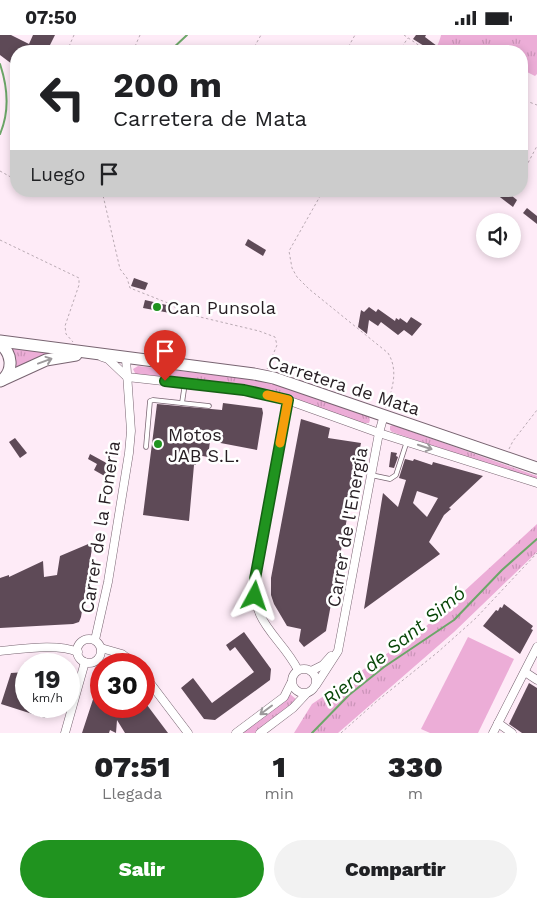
<!DOCTYPE html>
<html lang="es">
<meta charset="utf-8">
<style>
:root{--surface:#fff;--page:#f2f2f2;--text:#202124;--muted:#757577;--accent:#20931f}
body{margin:0;font-family:"Work Sans",sans-serif;background:var(--page);color:var(--text);height:100vh;display:flex;flex-direction:column;font-size:19px;white-space:nowrap}
*{box-sizing:border-box;margin:0}
p{font-size:16px;color:var(--muted)}
.icon{flex:none;width:28px;height:28px;fill:none;stroke:currentColor;stroke-width:2;stroke-linecap:round;stroke-linejoin:round}
.map{position:relative;height:698px;overflow:hidden}
.panel{display:flex;flex-direction:column;background:var(--surface);flex:1}
.panel>*{flex:none}
.top-card{position:absolute;left:10px;top:10px;width:518px;height:152px;border-radius:20px;box-shadow:0 2px 8px #0003;background:#fff;color:var(--text);overflow:hidden}
.buttons{position:absolute;left:476px;top:178px;display:grid;gap:10px}
.buttons a{display:grid;place-items:center;width:45px;height:45px;border-radius:50%;background:var(--surface);box-shadow:0 2px 8px #0003;font-size:25px}
.speed{position:absolute;left:15px;top:618px;display:flex;gap:10px;font-size:25px;font-weight:700;text-align:center}
.speed>*{display:grid;place-content:center;width:65px;height:65px;border-radius:50%;background:var(--surface);box-shadow:0 2px 8px #0003;line-height:1}
.speed small{font-size:12px;font-weight:400}
.speed .limit{border:8px solid #d22;background:#fff;color:#111}
.pin{position:absolute;display:grid;place-items:center;width:42px;height:42px;color:#fff;margin:-51px -21px;border-radius:50% 50% 50% 0;rotate:-45deg;box-shadow:0 0 5px #0007}
.pin .icon{rotate:45deg}
.me{position:absolute;width:55px;margin:-28px;rotate:5deg;stroke-linejoin:round;filter:drop-shadow(0 0 4px #0008)}
.turn{display:flex;align-items:center;gap:18px;height:105px;padding:0 20px;font-size:22px}
.turn .icon{width:65px;height:65px;stroke-width:2.5}
.turn b{display:block;font-size:35px;line-height:42px}
.then{display:flex;align-items:center;height:48px;padding:0 20px;background:#0003;gap:10px;font-size:19px}
.eta{display:flex;justify-content:space-evenly;align-items:center;height:85px;text-align:center}
.eta b{font-size:30px;font-weight:800;line-height:35px}
.cta{display:flex;gap:10px;margin-top:auto;padding:10px 20px}
.cta a{flex:1;height:58px;border-radius:30px;background:var(--accent);color:#fff;font-size:20px;font-weight:800;line-height:58px;text-align:center}
.cta a+a{background:var(--page);color:var(--text)}
.status{display:flex;justify-content:space-between;align-items:center;height:35px;padding:0 25px;background:var(--surface);direction:ltr}
.status svg{height:14px;fill:currentColor}
.map>svg:first-child{display:block}
</style>
<div class="status"><b>07:50</b><svg viewBox="0 0 49 12"><path d="M0 12V9h3v3zM5 12V6h3v6zM10 12V3h3v9zM15 12V0h3v12zM26 1h20v11H26zM47 4h2v5h-2z"/></svg></div>
<div class="map">
<svg width="537" height="698" viewBox="0 0 537 698">
<defs>
<pattern id="grass-tufts" width="24" height="20" patternUnits="userSpaceOnUse" patternTransform="scale(1.25)"><rect width="24" height="20" fill="#ecadd7"/><path d="M3 7l-1-3M5 7V3M7 7l1-3M15 17l-1-3M17 17v-4M19 17l1-3" fill="none" stroke="#ca94b8"/></pattern>
</defs>
<rect width="100%" height="100%" fill="#feebf7"/>
<g fill="url(#grass-tufts)">
<path d="M441 0H537V39L535 41 521 34V16H434C437 12 440 5 441 0Z"/>
<path d="M9 311 62 318 13 336Z"/>
<path d="M138 331 259 345 285 351 369 382 370 385 369 388H361L281 360 136 340 133 334Z"/>
<path d="M393 390 537 441V446L392 397 390 395V391Z"/>
<path d="M537 489V517L454 597 338 698H294L312 669 422 595Z"/>
<path d="M290 659 297 665 289 673 255 698H241L283 666Z"/>
</g>
<path fill="#ecadd7" d="M468 602 514 624 478 698H430L421 694Z"/>
<g fill="none" stroke-linecap="round" stroke-linejoin="round">
<g stroke="#6ca668" stroke-width="2">
<path d="M170 16 187 0"/>
<path d="M0 29C8 53 10 76 0 99"/>
<path d="M312 698 349 660 384 632 454 585 502 535 537 504"/>
</g>
</g>
<g fill="#5e4a57" fill-rule="evenodd">
<path d="M0 0H11L29 9 33 0H55L47 16H16V32L0 20Z"/>
<path d="M416 0H426L425 2 437 11 432 16 413 4Z"/>
<path d="M492 156H506L517 165 513 172Z"/>
<path d="M527 173 537 181V189L523 178Z"/>
<path d="M248 204 266 215 263 221 245 210Z"/>
<path d="M134 243 148 248 145 255 131 251Z"/>
<path d="M145 265 171 271 170 278 143 273Z"/>
<path d="M369 272 376 277 378 274 395 286 396 283 399 285 400 283 407 288 411 282 422 289 412 301 404 295 398 300 381 287 378 291 369 285 367 299 358 292 361 275 364 277Z"/>
<path d="M223 368 262 373 263 378 257 415 210 406 208 422 197 420 196 430H194L189 486 143 480 157 369 222 375Z"/>
<path d="M301 384 330 393 328 403 361 408 326 596 304 612 299 606 301 594 287 591 274 569 271 560V543Z"/>
<path d="M15 403 27 418 20 423 9 407Z"/>
<path d="M391 417 397 418 396 421 398 422 394 433 389 432Z"/>
<path d="M90 419 112 431 109 436 112 438 108 443 94 435 97 429 88 424Z"/>
<path d="M405 424 413 426 414 424 432 430 433 427 483 441 449 473 451 474 444 480 429 507 440 519 364 574 383 458 398 472 406 445 399 443ZM417 456 438 463 427 482 413 468Z"/>
<path d="M93 507 81 582 79 587 73 589 0 593V543L9 540V542L43 526 44 542 57 540 60 521Z"/>
<path d="M504 569 533 591 531 594 533 595 520 619 483 591 496 575 498 576 500 572 502 573Z"/>
<path d="M244 597 271 634 270 645 215 685 204 684 181 653 193 643 212 668 254 637 235 612 230 616 226 610Z"/>
<path d="M26 637V671H49L45 683 1 669 11 638Z"/>
<path d="M100 643 101 671H144V666L168 698H125L117 685 116 698 110 695 109 698H82Z"/>
<path d="M529 648 537 653V698H522L509 689Z"/>
</g>
<g fill="none" stroke-linecap="round" stroke-linejoin="round">
<defs>
<g id="lane">
<path d="M182 368 185 348"/>
<path d="M146 412 150 366 153 365 209 371"/>
<path d="M371 440 390 444 396 440 407 406"/>
</g>
<g id="street">
<path d="M102 322 108 324 127 342 244 355 276 361 379 398 537 448"/>
<path d="M288 365 255 544C251 590 280 600 298 635"/>
<circle cx="89" cy="616" r="12"/>
<path d="M95 605 108 547 129 418 131 396 126 324"/>
<path d="M101 613 122 619 135 629"/>
<path d="M0 616C22 614 57 608 78 617"/>
<circle cx="304" cy="646" r="12"/>
<path d="M311 636 323 630 331 621"/>
<path d="M525 637 537 645"/>
<path d="M144 640 188 698"/>
<path d="M316 650 338 616 379 398 384 380"/>
<path d="M498 688 512 698"/>
<path d="M65 698 85 627"/>
<path d="M236 698 284 662 291 648"/>
<path d="M260 698 293 673 306 659"/>
<path d="M493 698 537 612"/>
</g>
<g id="secondary">
<path d="M0 306 254 339 274 343 537 433"/>
<path d="M0 309C12 318 14 335 2 345"/>
<path d="M0 346 46 325 76 320"/>
</g>
</defs>
<use href="#lane" stroke="#786471" stroke-width="5.5"/>
<use href="#street" stroke="#786471" stroke-width="9"/>
<use href="#secondary" stroke="#786471" stroke-width="13"/>
<g stroke="#b9aab3" stroke-width="1" stroke-dasharray="2.5 2.5" stroke-linecap="butt">
<path d="M404 0 427 16"/>
<path d="M67 16 74 0"/>
<path d="M133 16 140 0"/>
<path d="M252 16 261 0"/>
<path d="M346 16 355 0"/>
<path d="M399 16 408 3"/>
<path d="M521 64 537 70"/>
<path d="M0 136 16 145"/>
<path d="M521 141 537 111"/>
<path d="M102 156 120 234 127 243 130 253 173 270 179 277 259 296 275 302 277 310 267 334"/>
<path d="M323 156 289 216 292 233 297 242 309 254 388 318C399 336 392 354 386 373"/>
<path d="M0 205 79 243V250L65 291 66 299 73 307"/>
<path d="M509 414 513 406 537 375"/>
<path d="M341 698 377 666 438 617 476 583 537 518"/>
</g>
<use href="#lane" stroke="#fff" stroke-width="4"/>
<use href="#street" stroke="#fff" stroke-width="8"/>
<use href="#secondary" stroke="#fff" stroke-width="11"/>
</g>
<defs><path id="oneway-shaft" d="M-6 0H5M1.5-3L5.5 0L1.5 3" fill="none" stroke-width="1.6" stroke-linecap="round" stroke-linejoin="round" transform="scale(1.25)"/></defs>
<g stroke="#9d9a9c">
<use href="#oneway-shaft" transform="translate(45 326) rotate(-20)"/>
<use href="#oneway-shaft" transform="translate(425 412) rotate(18)"/>
<use href="#oneway-shaft" transform="translate(266 675) rotate(143)"/>
</g>
<g fill="none" stroke-linecap="round" stroke-linejoin="round">
<defs>
<path id="route" d="M165 346 244 355 288 365 255 544V561"/>
</defs>
<use href="#route" stroke="#156014" stroke-width="12"/>
<use href="#route" stroke="#20931f" stroke-width="9"/>
<path stroke="#f59e0b" stroke-width="9" d="M267 360 288 365 280 408"/>
</g>
<g fill="#20931f" stroke="#fff" stroke-width="2">
<circle cx="157" cy="272" r="5"/>
<circle cx="158" cy="409" r="5"/>
</g>
<g text-anchor="middle" dominant-baseline="central" stroke-width="5" stroke-linejoin="round" paint-order="stroke">
<g font-size="18" fill="#261e23" stroke="#fff" text-anchor="start">
<text x="167" y="272">Can Punsola</text>
<text x="168" y="399">Motos<tspan x="168" dy="21">JAB S.L.</tspan></text>
</g>
<g font-size="18" fill="#261e23" stroke="#fff">
<text transform="translate(344 350) rotate(18)">Carretera de Mata</text>
<text transform="translate(100 492) rotate(-81)">Carrer de la Foneria</text>
<text transform="translate(347 492) rotate(-80)">Carrer de l'Energia</text>
</g>
<g font-size="19" font-style="italic" fill="#084708" stroke="#fff">
<text transform="translate(394 611) rotate(-39)">Riera de Sant Simó</text>
</g>
</g>
</svg>
<div class="buttons">
<a><svg class="icon" aria-label="sound" viewBox="0 0 24 24"><path d="M4 9h4l5-4v14l-5-4H4zM17 9q2 3 0 6"/></svg></a>
</div>
<div class="speed"><div>19<small>km/h</small></div><div class="limit">30</div></div>
<div class="pin" style="left:165px;top:346px;background:#d93025"><svg class="icon" aria-label="arrive" viewBox="0 0 24 24"><path d="M6 21V4h12l-3 4 3 4H6"/></svg></div>
<svg class="me" style="left:255px;top:561px" viewBox="-20 -20 40 40"><path d="M0-17L14 15 0 8-14 15z" fill="#20931f" stroke="#fff" stroke-width="4"/></svg>
<div class="top-card">
<div class="turn"><svg class="icon" aria-label="left" viewBox="0 0 24 24"><path d="M17 20v-9H6M10 6l-5 5 5 5"/></svg><div><b>200 m</b>Carretera de Mata</div></div>
<div class="then">Luego<svg class="icon" aria-label="arrive" viewBox="0 0 24 24"><path d="M6 21V4h12l-3 4 3 4H6"/></svg></div>
</div>
</div>
<section class="panel">
<div class="eta">
<div><b>07:51</b><p>Llegada</p></div>
<div><b>1</b><p>min</p></div>
<div><b>330</b><p>m</p></div>
</div>
<div class="cta"><a>Salir</a><a>Compartir</a></div>
</section>
